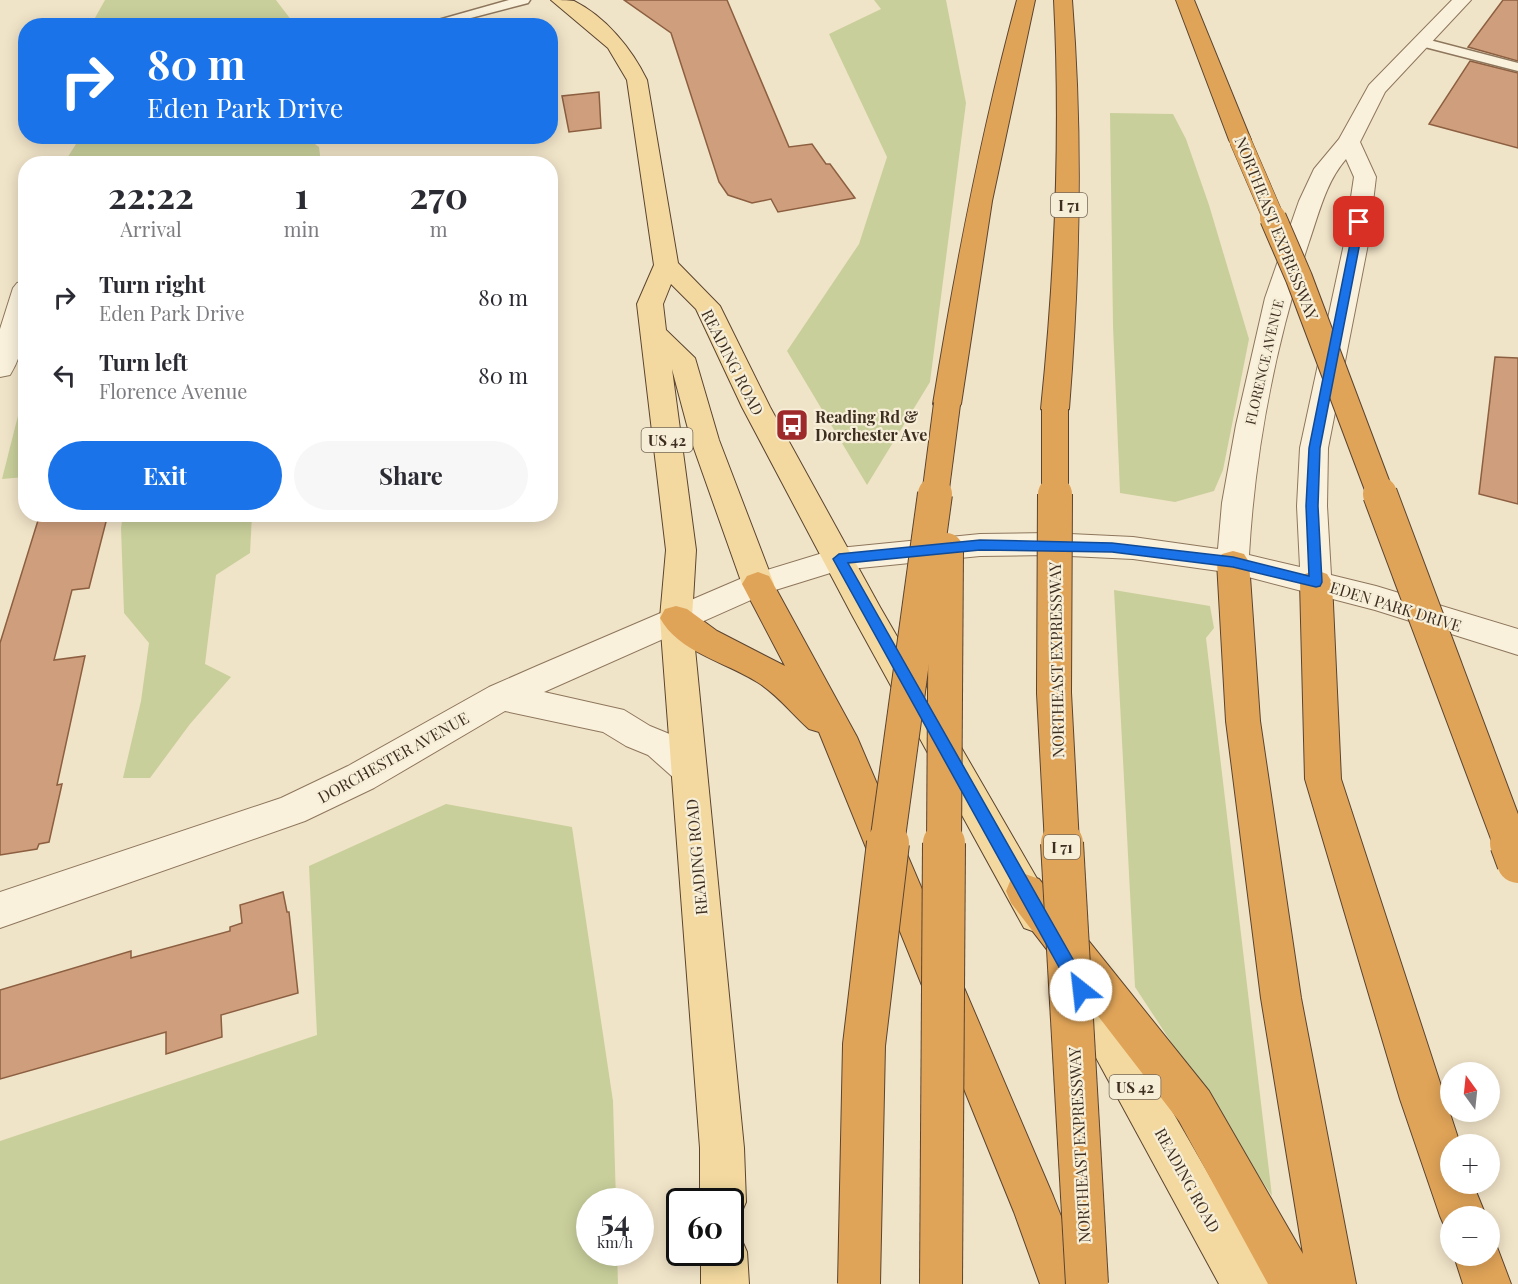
<!DOCTYPE html>
<meta charset="utf-8">
<style>
:root{--surface:#fff;--page:#f7f7f7;--text:#2b2b33;--muted:#7c7c81;--accent:#1a73e8}
body{margin:0;font-family:"Playfair Display",serif;background:var(--page);color:var(--text);height:100vh;display:flex;flex-direction:column;font-size:22px;white-space:nowrap}
*{box-sizing:border-box;margin:0}
p{font-size:20px;color:var(--muted)}
.icon{flex:none;width:33px;height:33px;fill:none;stroke:currentColor;stroke-width:2;stroke-linecap:round;stroke-linejoin:round}
.map{position:relative;flex:1;overflow:hidden}
.side{position:absolute;left:18px;top:156px;width:540px;height:366px;display:flex;flex-direction:column;background:var(--surface);border-radius:24px;box-shadow:0 3px 15px #0003}
.side>*{flex:none}
.guide{position:absolute;left:18px;top:18px;width:540px;height:126px;border-radius:24px;box-shadow:0 3px 15px #0003;background:#1a73e8;color:#fff;overflow:hidden}
.needle{width:39px;rotate:345deg}
.controls{position:absolute;left:1440px;top:1062px;display:grid;gap:12px}
.controls a{display:grid;place-items:center;width:60px;height:60px;border-radius:50%;background:var(--surface);box-shadow:0 3px 15px #0003;font-size:30px}
.speed{position:absolute;left:576px;top:1188px;display:flex;gap:12px;font-size:30px;font-weight:700;text-align:center}
.speed>*{display:grid;place-content:center;width:78px;height:78px;border-radius:50%;background:var(--surface);box-shadow:0 3px 15px #0003;line-height:1}
.speed small{font-size:15px;font-weight:400}
.speed .limit{border:3px solid #111;border-radius:9px;background:#fff;color:#111}
.pin{position:absolute;display:grid;place-items:center;width:51px;height:51px;color:#fff;margin:-26px;border-radius:12px;box-shadow:0 3px 9px #0006}
.me{position:absolute;width:66px;margin:-33px;rotate:331deg;stroke-linejoin:round;filter:drop-shadow(0 0 4px #0008)}
.turn{display:flex;align-items:center;gap:21px;height:126px;padding:0 30px;font-size:27px}
.turn .icon{width:78px;height:78px;stroke-width:2.5}
.turn b{display:block;font-size:42px;line-height:51px}
.eta{display:flex;justify-content:space-evenly;align-items:center;height:102px;text-align:center}
.eta b{font-size:36px;font-weight:700;line-height:42px}
.button{display:flex;gap:12px;margin-top:auto;padding:12px 30px}
.button a{flex:1;height:69px;border-radius:36px;background:var(--accent);color:#fff;font-size:24px;font-weight:700;line-height:69px;text-align:center}
.button a+a{background:var(--page);color:var(--text)}
ul{padding:0;list-style:none}
li{display:flex;align-items:center;gap:18px;height:78px;padding:0 30px}
li div{flex:1}
li b{display:block;font-size:22px}
li em{font-style:normal}
.map>svg:first-child{display:block}
</style>
<div class="map">
<svg width="1518" height="1284" viewBox="0 0 1518 1284">
<rect width="100%" height="100%" fill="#f0e4c8"/>
<g fill="#c9cf9b">
<path d="M105 0H276L295 25H91Z"/>
<path d="M874 0H946L966 103 930 382 867 485 787 351 859 244 887 157 829 34 881 9Z"/>
<path d="M1110 113 1173 114 1186 139 1209 205 1249 339 1223 470 1214 491 1175 502 1120 493 1113 326Z"/>
<path d="M81 136 305 137 319 147 321 163H64Z"/>
<path d="M25 388V477L2 479Z"/>
<path d="M123 515H252L250 553 216 575 205 664 231 677 190 724 150 778H123L141 701 149 643 124 613 121 528Z"/>
<path d="M1114 590 1210 606 1214 628 1206 638 1272 1196 1135 987Z"/>
<path d="M446 804 572 827 613 1101 616 1201 590 1202V1252L617 1253 618 1284H0V1141L317 1035 309 866Z"/>
</g>
<g fill="#cf9f7d" stroke="#8d5f41" stroke-width="1.5">
<path d="M624 0H727L789 147 812 144 826 164H830L855 198 778 212 771 199 752 203 728 195 719 182 671 33Z"/>
<path d="M1503 0H1518V61L1468 47Z"/>
<path d="M1470 61 1518 73V148L1429 124Z"/>
<path d="M599 92 601 128 569 132 562 96Z"/>
<path d="M1495 357 1518 358V504L1479 494Z"/>
<path d="M40 514H108L89 588 72 590 54 660 85 656 57 785 62 784 49 842 39 844 37 849 0 855V643Z"/>
<path d="M283 892 287 912H289L298 993 221 1015 222 1037 166 1054V1032L0 1079V990L131 951V958L230 931V927L242 923 240 905Z"/>
</g>
<g fill="none" stroke-linecap="round" stroke-linejoin="round">
<defs>
<g id="service">
<path d="M509 0H530L528 3 440 26H417Z"/>
<path d="M1422 38 1518 63V71L1417 45 1415 42Z"/>
</g>
<path id="minor" d="M26 281C26 312 28 347 10 375L0 377V329L13 288 17 283Z"/>
<path id="tertiary" d="M1452 0H1471L1385 92 1360 142 1376 177 1368 244 1328 448 1327 506 1331 575 1376 586 1518 629V655L1375 610 1233 573 1133 559 1049 555 980 556 840 570 769 592 544 692 624 710 650 726 672 735 701 757 706 768 701 779 688 783 675 779 648 755 626 746 603 732 505 711 374 788 305 821 0 928V892L281 798 348 766 489 687 537 666 747 576 839 548 980 534 1049 533 1133 537 1218 549 1222 503 1236 425 1265 298 1299 201 1314 169 1339 139 1369 85ZM1346 159 1354 177 1344 244 1300 448 1297 506 1300 567 1249 555C1255 449 1276 342 1309 242 1319 213 1326 182 1346 159Z"/>
<g id="primary">
<path d="M551 0C558 0 568 0 574 1 606 17 632 49 647 80L678 263 720 306 770 407 880 607 1058 915 1052 928 1038 933 1024 928 852 615 742 407 696 309 671 284 663 304 666 330 695 358 719 440 774 584 769 592 758 596 747 592 742 584 691 440 672 369 696 550 692 618 744 1148 746 1202 739 1218 730 1222V1202H700V1148L660 618 666 550 637 304 654 265 627 80 608 48Z"/>
<path d="M1071 954 1085 960 1262 1267 1269 1284H1219L1057 986 1051 973 1057 960Z"/>
<path d="M730 1231 740 1236 747 1252 749 1284H701V1252H730Z"/>
</g>
<g id="motorway">
<path d="M1017 0H1035L992 201 961 404 957 410 947 413 937 410 933 404C955 268 981 133 1017 0Z"/>
<path d="M1054 0H1072C1083 137 1080 272 1069 409L1065 415 1055 418 1045 415 1041 409C1055 273 1061 137 1054 0Z"/>
<path d="M1176 0H1194L1251 140 1248 145 1240 147 1232 145 1229 140Z"/>
<path d="M1233 551 1244 554 1249 562 1260 721 1301 998 1356 1284H1268L1179 1121 1011 903 1006 891 1011 879 1025 874 1039 879 1209 1091 1303 1254 1261 998 1226 721 1217 562 1222 554Z"/>
<path d="M1316 570 1327 574 1332 582 1341 779 1460 1144H1450V1184H1473L1486 1216H1450V1234L1447 1232 1440 1216 1400 1099 1305 779 1300 582 1305 574Z"/>
<path d="M758 572 769 576 857 737 1053 1196 1088 1284H1040L1014 1212 819 732 809 729C792 714 776 693 757 682 726 662 678 652 660 618L665 609 676 606 687 609 717 631 785 666 742 584 747 576Z"/>
<path d="M1490 1238 1494 1239 1511 1284H1463L1454 1256H1490Z"/>
</g>
</defs>
<use href="#service" stroke="#8d765c" stroke-width="3"/>
<use href="#minor" stroke="#8d765c" stroke-width="2"/>
<use href="#tertiary" stroke="#8d765c" stroke-width="2"/>
<use href="#primary" stroke="#5b4430" stroke-width="2"/>
<use href="#motorway" stroke="#5b4430" stroke-width="2"/>
<use href="#service" fill="#faf1dc" fill-rule="evenodd"/>
<use href="#minor" fill="#faf1dc" fill-rule="evenodd"/>
<use href="#tertiary" fill="#faf1dc" fill-rule="evenodd"/>
<use href="#primary" fill="#f3d9a0" fill-rule="evenodd"/>
<use href="#motorway" fill="#e0a458" fill-rule="evenodd"/>
<defs>
<path id="motorway-bridge-far3" d="M1240 140 1274 219"/>
<g id="motorway-bridge-far2">
<path d="M1273 218 1299 278 1381 496"/>
<path d="M935 496 947 404"/>
<path d="M1055 496V409"/>
</g>
<g id="motorway-bridge-far1">
<path d="M1055 494 1054 693 1062 844"/>
<path d="M1380 494 1511 844"/>
<path d="M887 844 935 494"/>
<path d="M944 844 946 550"/>
</g>
<g id="motorway-bridge">
<path d="M1062 843 1087 1284"/>
<path d="M1511 843 1518 862"/>
<path d="M859 1284 864 1045 888 843"/>
<path d="M941 1284 944 843"/>
</g>
</defs>
<use href="#motorway-bridge-far3" stroke="#5b4430" stroke-width="22" stroke-linecap="butt"/>
<use href="#motorway-bridge-far2" stroke="#5b4430" stroke-width="28" stroke-linecap="butt"/>
<use href="#motorway-bridge-far1" stroke="#5b4430" stroke-width="36" stroke-linecap="butt"/>
<use href="#motorway-bridge" stroke="#5b4430" stroke-width="44" stroke-linecap="butt"/>
<use href="#motorway-bridge-far3" stroke="#e0a458" stroke-width="21"/>
<use href="#motorway-bridge-far2" stroke="#e0a458" stroke-width="26"/>
<use href="#motorway-bridge-far1" stroke="#e0a458" stroke-width="34"/>
<use href="#motorway-bridge" stroke="#e0a458" stroke-width="42"/>
</g>
<path fill="#1a73e8" stroke="#114b97" stroke-width="1.5" d="M1355 219 1364 222 1320 448 1318 506 1322 582 1320 586 1316 587 1233 567 1112 552 980 550 848 563 1087 984 1089 990 1087 996 1081 998 1075 996 833 559 839 554 980 540 1112 543 1233 557 1309 576 1306 506 1309 448Z"/>
<defs>
<symbol id="bus-square" viewBox="-11 -11 22 22"><rect x="-9" y="-9" width="18" height="18" rx="4" fill="#9e2a2b" stroke="#f7eed8"/><path d="M-5-6H5V4H4V6H2V4H-2V6H-4V4H-5ZM-3.5-4V0h7V-4ZM-3.5 1.2v1.5H-2V1.2ZM2 1.2v1.5H3.5V1.2Z" fill="#fff"/></symbol>
</defs>
<g fill-rule="evenodd">
<use href="#bus-square" x="773" y="406" width="38" height="38"/>
</g>
<g text-anchor="middle" dominant-baseline="central" stroke-width="4.5" stroke-linejoin="round" paint-order="stroke">
<g font-size="14" fill="#3d2e20" stroke="#f7eed8">
<text transform="translate(1264 362) rotate(-77)">FLORENCE AVENUE</text>
</g>
<g fill="#f7eed8" stroke="#756857" stroke-width="1.5">
<rect x="1051" y="193" width="36" height="24" rx="4.5"/>
<rect x="641.5" y="428" width="51" height="24" rx="4.5"/>
<rect x="1044" y="835" width="36" height="24" rx="4.5"/>
<rect x="1109.5" y="1075" width="51" height="24" rx="4.5"/>
</g>
<g font-size="15" font-weight="bold" fill="#3d2e20">
<text x="1069" y="205">I 71</text>
<text x="667" y="440">US 42</text>
<text x="1062" y="847">I 71</text>
<text x="1135" y="1087">US 42</text>
</g>
<g font-size="16" fill="#3d2e20" stroke="#f7eed8">
<text transform="translate(1277 228) rotate(68)">NORTHEAST EXPRESSWAY</text>
<text transform="translate(733 362) rotate(63)">READING ROAD</text>
<text transform="translate(1396 606) rotate(17)">EDEN PARK DRIVE</text>
<text transform="translate(1056 660) rotate(-91)">NORTHEAST EXPRESSWAY</text>
<text transform="translate(393 757) rotate(-29)">DORCHESTER AVENUE</text>
<text transform="translate(696 857) rotate(-95)">READING ROAD</text>
<text transform="translate(1079 1145) rotate(-93)">NORTHEAST EXPRESSWAY</text>
<text transform="translate(1188 1180) rotate(61)">READING ROAD</text>
</g>
<g font-size="16" font-weight="bold" fill="#3d2e20" stroke="#f7eed8" text-anchor="start">
<text x="815" y="416">Reading Rd &amp;<tspan x="815" dy="18">Dorchester Ave</tspan></text>
</g>
</g>
</svg>
<div class="controls">
<a><svg class="needle" viewBox="-14 -14 28 28"><path d="M0-13l5 13h-10z" fill="#e53935"/><path d="M0 13l5-13h-10z" fill="#7c7c81"/></svg></a>
<a>+</a>
<a>−</a>
</div>
<div class="speed"><div>54<small>km/h</small></div><div class="limit">60</div></div>
<div class="pin" style="left:1359px;top:222px;background:#d93025"><svg class="icon" aria-label="arrive" viewBox="0 0 24 24"><path d="M6 21V4h12l-3 4 3 4H6"/></svg></div>
<svg class="me" style="left:1081px;top:990px" viewBox="-20 -20 40 40"><circle r="19" fill="#fff"/><path d="M0-13L10 11 0 6-10 11z" fill="#1a73e8"/></svg>
<div class="guide">
<div class="turn"><svg class="icon" aria-label="right" viewBox="0 0 24 24"><path d="M7 20v-9h11M14 6l5 5-5 5"/></svg><div><b>80 m</b>Eden Park Drive</div></div>
</div>
<section class="side">
<div class="eta">
<div><b>22:22</b><p>Arrival</p></div>
<div><b>1</b><p>min</p></div>
<div><b>270</b><p>m</p></div>
</div>
<ul>
<li><svg class="icon" aria-label="right" viewBox="0 0 24 24"><path d="M7 20v-9h11M14 6l5 5-5 5"/></svg><div><b>Turn right</b><p>Eden Park Drive</p></div><em>80 m</em></li>
<li><svg class="icon" aria-label="left" viewBox="0 0 24 24"><path d="M17 20v-9H6M10 6l-5 5 5 5"/></svg><div><b>Turn left</b><p>Florence Avenue</p></div><em>80 m</em></li>
</ul>
<div class="button"><a>Exit</a><a>Share</a></div>
</section>
</div>
